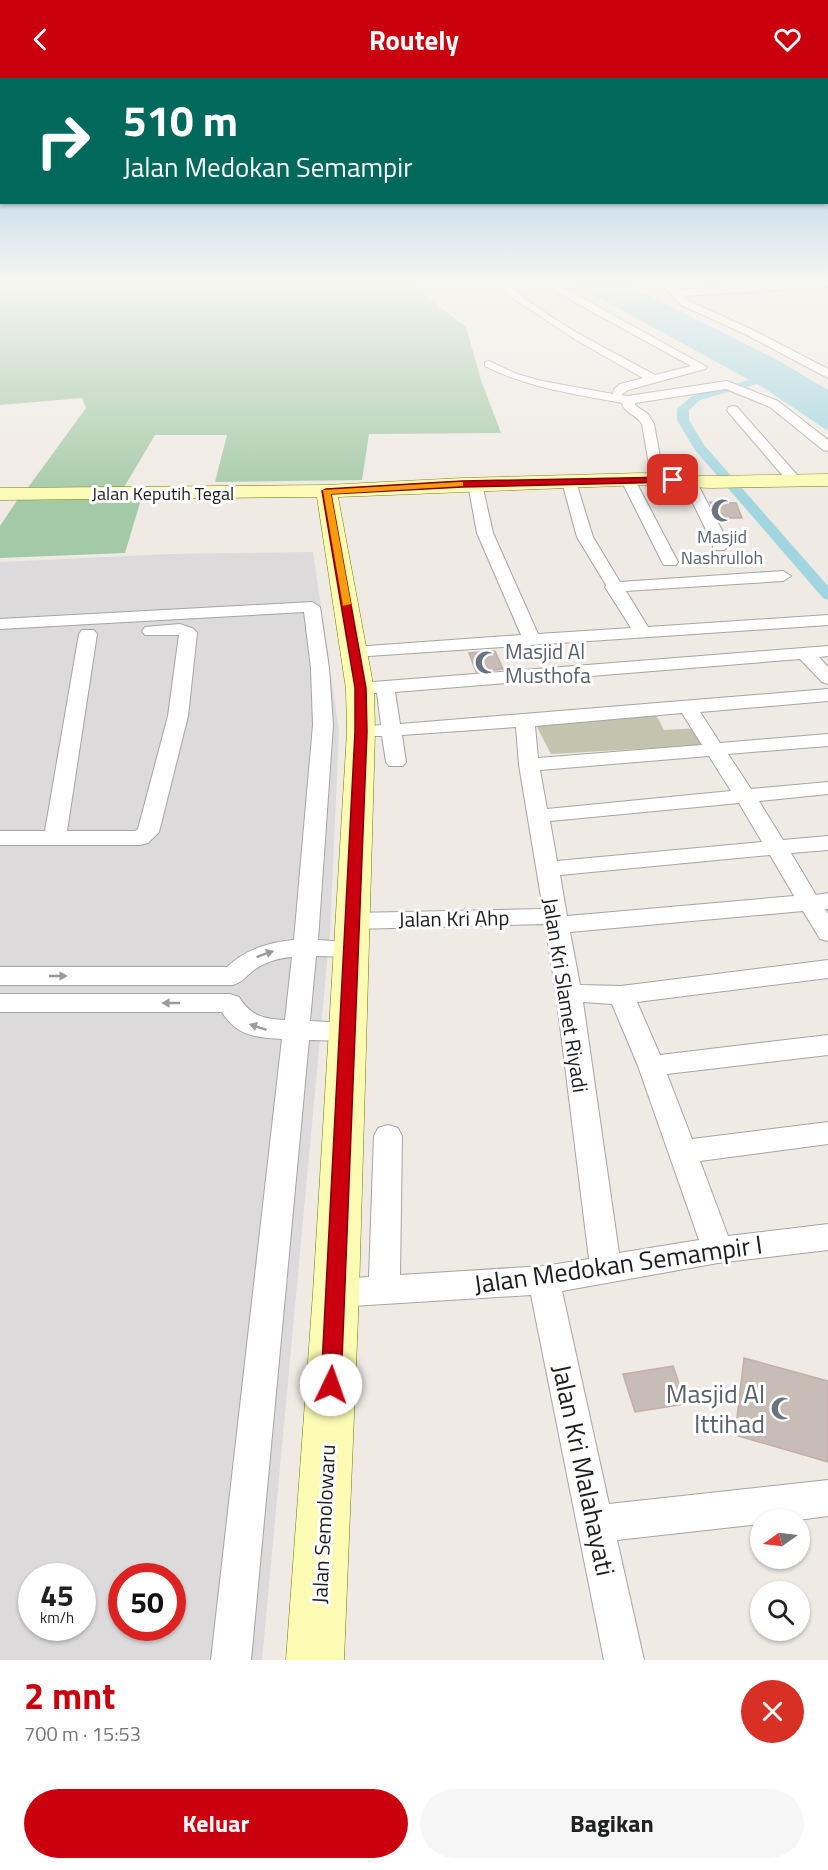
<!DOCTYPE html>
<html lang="id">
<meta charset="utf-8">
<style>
:root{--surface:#fff;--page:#f6f6f6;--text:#202124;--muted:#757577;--accent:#cb000e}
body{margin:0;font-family:"Titillium Web",sans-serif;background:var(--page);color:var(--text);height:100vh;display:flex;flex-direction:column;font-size:22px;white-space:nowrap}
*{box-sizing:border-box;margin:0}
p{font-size:20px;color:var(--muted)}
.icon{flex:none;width:33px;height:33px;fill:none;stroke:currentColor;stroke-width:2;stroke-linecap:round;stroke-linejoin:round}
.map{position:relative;height:1582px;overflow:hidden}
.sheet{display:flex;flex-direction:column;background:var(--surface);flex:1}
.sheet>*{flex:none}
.guide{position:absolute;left:0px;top:0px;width:828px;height:126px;box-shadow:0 2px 4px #0004;background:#00695c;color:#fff;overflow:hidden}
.needle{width:39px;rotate:256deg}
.tools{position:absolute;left:750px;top:1431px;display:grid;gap:12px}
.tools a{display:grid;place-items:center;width:60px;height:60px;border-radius:50%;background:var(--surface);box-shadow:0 2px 4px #0004;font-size:30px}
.speed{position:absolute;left:18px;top:1485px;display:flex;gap:12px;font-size:30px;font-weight:700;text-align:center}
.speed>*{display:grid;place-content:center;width:78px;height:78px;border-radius:50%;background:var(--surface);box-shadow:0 2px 4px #0004;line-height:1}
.speed small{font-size:15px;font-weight:400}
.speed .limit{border:9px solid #d22;background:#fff;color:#111}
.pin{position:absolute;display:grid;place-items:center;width:51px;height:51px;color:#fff;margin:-26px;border-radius:12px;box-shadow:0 3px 9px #0006}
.me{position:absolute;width:66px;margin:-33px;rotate:3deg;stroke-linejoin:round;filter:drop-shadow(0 0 4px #0008)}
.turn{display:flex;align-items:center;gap:21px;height:126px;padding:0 24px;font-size:27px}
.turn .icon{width:78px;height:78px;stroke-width:2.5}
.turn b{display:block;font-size:42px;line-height:51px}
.round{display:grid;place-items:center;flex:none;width:63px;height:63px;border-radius:32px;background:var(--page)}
.summary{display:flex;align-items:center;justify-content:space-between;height:102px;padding:0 24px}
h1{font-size:36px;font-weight:700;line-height:45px;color:var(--accent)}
.cta{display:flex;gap:12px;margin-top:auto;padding:12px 24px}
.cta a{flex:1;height:69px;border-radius:36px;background:var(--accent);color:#fff;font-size:24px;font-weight:700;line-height:69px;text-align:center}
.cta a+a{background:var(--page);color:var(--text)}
header{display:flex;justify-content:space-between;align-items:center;height:78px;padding:0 24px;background:var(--accent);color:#fff;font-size:27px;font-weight:700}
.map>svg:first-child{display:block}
</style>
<header><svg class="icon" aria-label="back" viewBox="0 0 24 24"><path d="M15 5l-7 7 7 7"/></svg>Routely<svg class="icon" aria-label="heart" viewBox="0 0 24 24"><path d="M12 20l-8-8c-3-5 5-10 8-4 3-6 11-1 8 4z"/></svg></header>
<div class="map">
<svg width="828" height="1582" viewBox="0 0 828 1582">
<rect width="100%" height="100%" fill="#efeae3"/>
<path fill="#dcdadb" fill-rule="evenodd" d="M313 474 339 653 330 853 262 1582H0V484L170 476ZM32 1498H82V1550H32ZM122 1498H172V1550H122Z"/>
<path fill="#c4c3ae" d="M655 635 664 652 701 650 708 667 551 676 535 645Z"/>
<g fill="#a3c9a6">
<path d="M0 206H415L429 221 466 249 481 302 501 355 369 356 362 402 215 404 227 357H155L123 411H27L86 330 82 320 0 327Z"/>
<path d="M20 418H142L125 475 0 480V448Z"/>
</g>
<path fill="#a1d5df" d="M574 206H626L779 283 828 312V353L764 310Z"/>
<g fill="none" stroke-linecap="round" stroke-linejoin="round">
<path fill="#a1d5df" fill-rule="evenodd" d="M753 301 759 304 757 306 700 322 689 332V342L704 367 828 508V522L823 520 695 372 677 342V331L692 318Z"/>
</g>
<g fill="#c7bcb6" stroke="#c2afa5" stroke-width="1.5">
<path d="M710 424 736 425 742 440H718Z"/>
<path d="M495 573 503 591 476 594 469 575Z"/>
<path d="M744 1280 828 1303V1384L735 1357Z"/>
<path d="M673 1288 686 1326 635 1334 623 1296Z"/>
</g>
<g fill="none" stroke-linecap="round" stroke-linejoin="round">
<defs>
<g id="street">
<path d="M498 206H508C550 244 606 270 655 297L691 288 558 215 546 206H557L707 289 705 291 628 312 621 317 628 318 727 303 778 323 828 362V373L823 372 770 329 726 311 635 325V327L648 336 654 346 664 401 662 404H652L642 346C637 337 624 335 622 325 575 316 528 310 485 288V284L489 283 517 296 542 303 613 316 614 311 620 306 643 300 576 262 511 219Z"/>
<path d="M661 206H671L678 212 783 206H828L827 209 683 218 689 223 753 252 828 291V300L745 256 681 227Z"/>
<path d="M733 328 737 329 799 399 801 402 799 405H789L729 335 727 332 729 329Z"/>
<path d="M628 398 635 402 678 484 676 487H664L662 484 621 402Z"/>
<path d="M689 399 696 403 726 460 727 469 724 472H714L710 460 682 403Z"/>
<path d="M569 400 576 404 593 459 620 504 783 493 791 498 783 503 626 513 648 549 828 537V547L354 579 348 578 345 574 348 570 354 569 521 557 477 455 468 406 475 402 482 406 493 455 538 556 631 550 605 509 606 507 577 459 562 404Z"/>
<path d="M312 524 320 529 329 590 333 647 318 862 361 865 364 871 361 877 352 879 316 878 310 943 348 945 357 947 361 954 357 961 348 963 309 962 251 1582H211L282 961C258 960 236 958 222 934H0V916H230L239 919C251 938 263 941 285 942L292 879C278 880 265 884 254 892 246 898 243 904 233 907H0V889H227C245 872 269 864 294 862L313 647 311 590 304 534 0 551V541Z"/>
<path d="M180 546 194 551 197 555 188 638 159 754 148 765 140 767H0V753H45L79 556 82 552H94L97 556 67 753H135L138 751 168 638 179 557H145L142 553 145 549Z"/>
<path d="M828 568V578L819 579 828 589V606L822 604 800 581 395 614 400 646 828 611V623L700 634 720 665 828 656V668L728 676 751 711 828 704V716L759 723 783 762 828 758V772L791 775 816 817 828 815V831H825L828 836V863L820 861 803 833 570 854 580 907 621 908 828 882V900L637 924 660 977 828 957V977L667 996 692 1061 828 1044V1066L700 1083 728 1158 828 1146V1172L718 1185 562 1213 609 1426 828 1402V1438L798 1442H760V1446L617 1462 644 1582H604L531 1217 336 1229 325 1225 320 1215 325 1205 336 1201 369 1199 374 1058 378 1050 388 1047 398 1050 402 1058 400 1197 544 1188 589 1181 556 915 545 846 353 851 345 849 341 843 345 837 353 835 543 831 519 687 516 649 402 657 406 684 403 688H389L386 684 382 658H354L351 654 354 650 381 647 377 615H353L351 611 353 607 360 605ZM682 635 702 667 538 680 535 648ZM709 678 731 713 547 731 540 692ZM739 725 762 764 557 783 550 743ZM770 777 794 818 567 838 560 797ZM583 924 612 926 638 988 699 1162 619 1175Z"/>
</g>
<path id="secondary" d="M643 395 710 398 828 396V408L710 410 643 407 338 419 374 611 375 654 359 1215 344 1582H286L313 1215 347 654 346 611 317 419 0 422V410L326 407 462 400Z"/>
</defs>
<use href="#street" stroke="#a5a5a5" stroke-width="2"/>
<use href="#secondary" stroke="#747900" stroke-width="1"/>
<use href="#street" fill="#fff" fill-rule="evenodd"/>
<use href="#secondary" fill="#fcfbb4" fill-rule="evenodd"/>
</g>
<defs><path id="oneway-solid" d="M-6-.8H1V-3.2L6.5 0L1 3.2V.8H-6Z" transform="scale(1.5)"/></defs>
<g fill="#9a9a9a">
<use href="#oneway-solid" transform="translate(265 876) rotate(-20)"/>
<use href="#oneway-solid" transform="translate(58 898)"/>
<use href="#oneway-solid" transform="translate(171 925) rotate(-180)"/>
<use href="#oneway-solid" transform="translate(258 949) rotate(-162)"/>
</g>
<linearGradient id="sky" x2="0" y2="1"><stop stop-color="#8bc1e4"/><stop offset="0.48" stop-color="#f8f6f2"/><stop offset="1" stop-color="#f8f6f2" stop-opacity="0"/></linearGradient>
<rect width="828" height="427" fill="url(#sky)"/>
<path fill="#cb000e" stroke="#840009" stroke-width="1.5" d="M673 399 676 400V404L462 409 331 416 366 610 367 654 341 1307 338 1314 331 1316 324 1314 321 1307 355 654V610L322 413 326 411 462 403Z"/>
<path fill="#f59e0b" d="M460 404H463V408L331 416 351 526 343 528 323 412Z"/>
<defs>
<symbol id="mosque-bare" viewBox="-9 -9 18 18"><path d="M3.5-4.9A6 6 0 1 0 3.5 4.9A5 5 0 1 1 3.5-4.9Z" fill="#6b7280" stroke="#fff" stroke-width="2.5" paint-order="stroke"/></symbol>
</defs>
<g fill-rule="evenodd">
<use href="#mosque-bare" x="706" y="416" width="33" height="33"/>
<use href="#mosque-bare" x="470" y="568" width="33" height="33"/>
<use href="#mosque-bare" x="766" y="1314" width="33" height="33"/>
</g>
<g text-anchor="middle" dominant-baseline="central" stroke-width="6" stroke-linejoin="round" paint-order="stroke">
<g font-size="18" fill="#1e1e1e" stroke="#fff">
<text x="163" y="415">Jalan Keputih Tegal</text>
</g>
<g font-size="18" fill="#5b616d" stroke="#fff">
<text x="722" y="458">Masjid<tspan x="722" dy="21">Nashrulloh</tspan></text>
</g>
<g font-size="21" fill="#5b616d" stroke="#fff" text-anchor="start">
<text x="505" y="573">Masjid Al<tspan x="505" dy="24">Musthofa</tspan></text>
</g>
<g font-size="21" fill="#1e1e1e" stroke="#fff">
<text transform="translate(454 840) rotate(-1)">Jalan Kri Ahp</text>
<text transform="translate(566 917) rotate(81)">Jalan Kri Slamet Riyadi</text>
<text transform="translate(323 1446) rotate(-87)">Jalan Semolowaru</text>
</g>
<g font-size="26" fill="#1e1e1e" stroke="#fff">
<text transform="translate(618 1186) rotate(-8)">Jalan Medokan Semampir I</text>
<text transform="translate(584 1392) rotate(78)">Jalan Kri Malahayati</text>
</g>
<g font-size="26" fill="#5b616d" stroke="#fff" text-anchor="end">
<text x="765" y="1315">Masjid Al<tspan x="765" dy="30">Ittihad</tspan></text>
</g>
</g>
</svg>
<div class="tools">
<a><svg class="needle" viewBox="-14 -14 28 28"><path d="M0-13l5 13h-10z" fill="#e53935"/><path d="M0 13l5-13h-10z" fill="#757577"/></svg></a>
<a><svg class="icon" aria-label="search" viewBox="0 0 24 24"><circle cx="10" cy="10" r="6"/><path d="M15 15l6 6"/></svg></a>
</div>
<div class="speed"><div>45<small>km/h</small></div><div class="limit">50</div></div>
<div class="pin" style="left:673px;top:402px;background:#d93025"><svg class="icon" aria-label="arrive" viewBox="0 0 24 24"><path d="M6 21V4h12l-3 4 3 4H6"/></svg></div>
<svg class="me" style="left:331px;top:1307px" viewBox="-20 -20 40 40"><circle r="19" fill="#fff"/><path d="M0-13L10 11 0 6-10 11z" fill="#cb000e"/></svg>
<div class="guide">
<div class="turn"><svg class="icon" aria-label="right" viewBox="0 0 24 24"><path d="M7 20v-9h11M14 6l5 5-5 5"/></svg><div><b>510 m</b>Jalan Medokan Semampir</div></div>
</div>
</div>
<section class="sheet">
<div class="summary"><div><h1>2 mnt</h1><p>700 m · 15:53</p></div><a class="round" style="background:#d93025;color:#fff"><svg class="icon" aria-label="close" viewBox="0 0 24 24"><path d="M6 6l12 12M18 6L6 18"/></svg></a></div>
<div class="cta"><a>Keluar</a><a>Bagikan</a></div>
</section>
